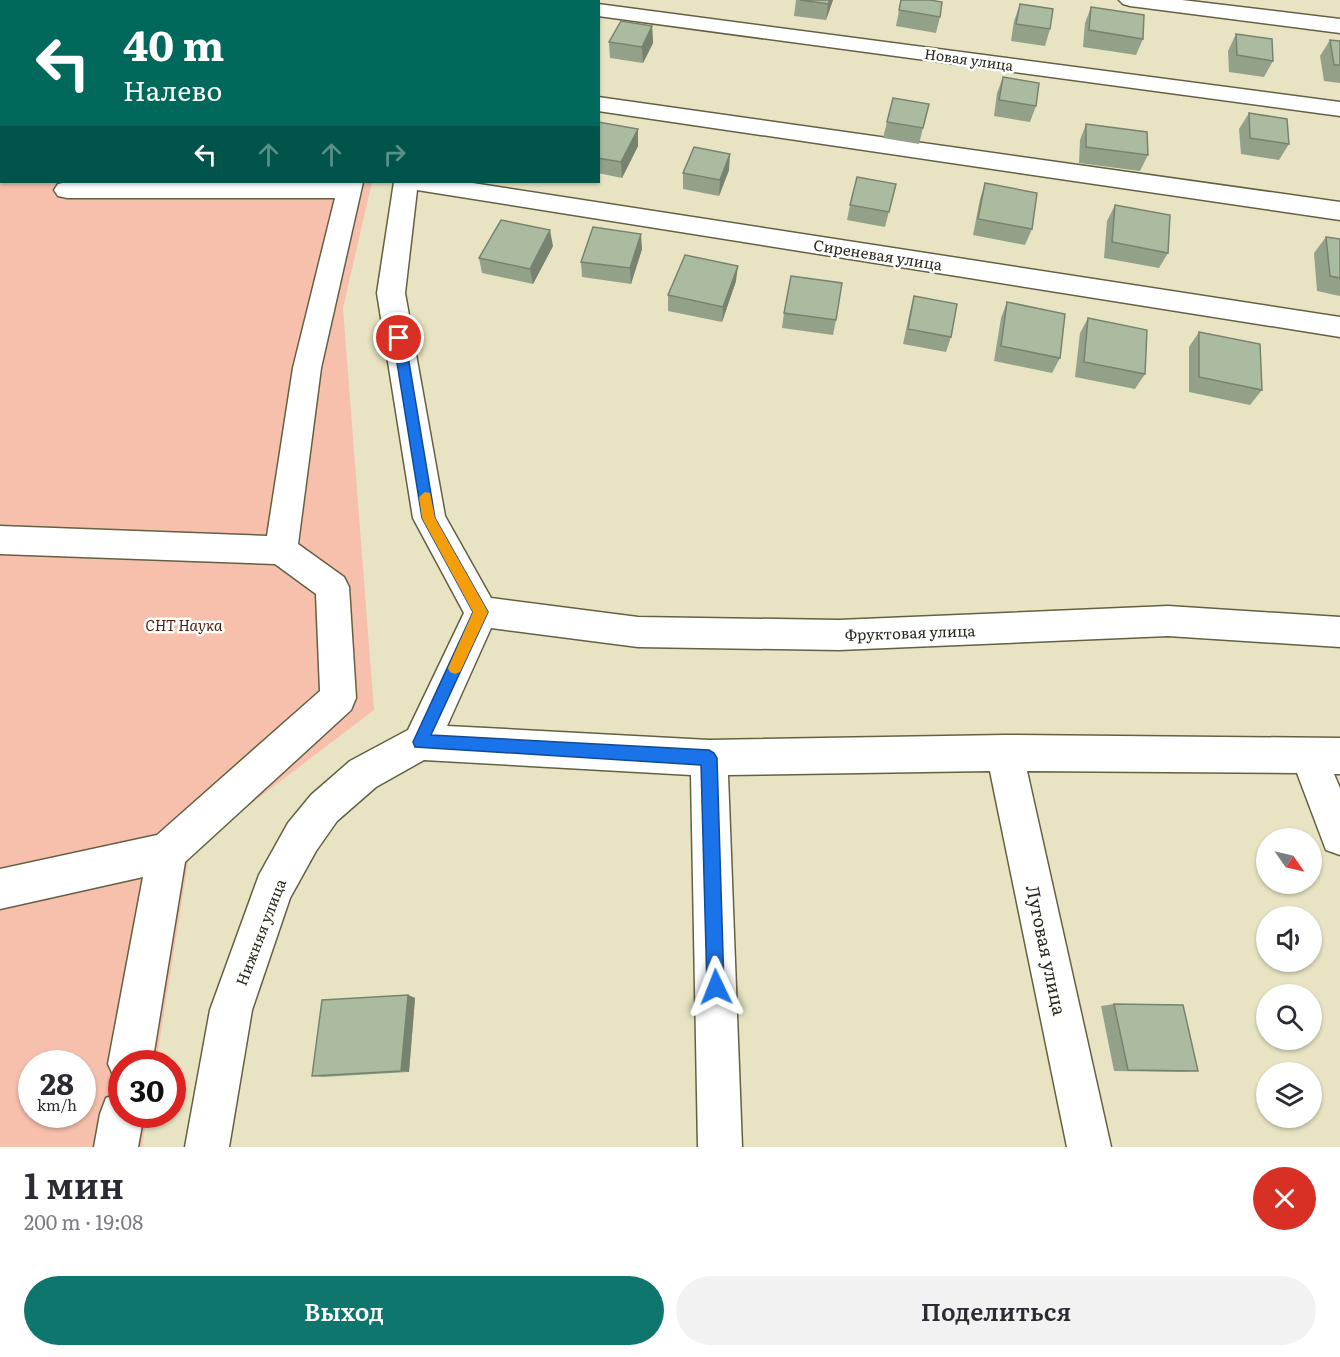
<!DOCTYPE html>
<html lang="ru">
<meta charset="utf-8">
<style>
:root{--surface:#fff;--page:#f2f2f3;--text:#2b2b33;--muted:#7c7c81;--accent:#0f766e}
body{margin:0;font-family:Literata,serif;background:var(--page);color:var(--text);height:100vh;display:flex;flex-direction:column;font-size:22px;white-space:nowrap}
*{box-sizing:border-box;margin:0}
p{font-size:20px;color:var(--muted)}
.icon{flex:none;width:33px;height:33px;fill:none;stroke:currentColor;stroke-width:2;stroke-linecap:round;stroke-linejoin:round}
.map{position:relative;height:1147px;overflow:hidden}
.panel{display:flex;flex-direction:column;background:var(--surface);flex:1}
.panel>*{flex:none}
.guide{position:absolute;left:0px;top:0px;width:600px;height:183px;box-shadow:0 2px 4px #0004;background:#00695c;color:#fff;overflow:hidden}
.needle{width:39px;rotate:124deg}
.buttons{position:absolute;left:1256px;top:828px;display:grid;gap:12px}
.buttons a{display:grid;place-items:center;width:66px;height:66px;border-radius:50%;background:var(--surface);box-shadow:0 2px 4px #0004;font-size:30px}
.speed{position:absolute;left:18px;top:1050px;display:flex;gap:12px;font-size:30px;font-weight:700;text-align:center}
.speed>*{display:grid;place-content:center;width:78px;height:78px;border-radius:50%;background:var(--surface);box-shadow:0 2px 4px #0004;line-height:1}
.speed small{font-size:15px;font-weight:400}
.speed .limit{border:9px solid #d22;background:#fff;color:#111}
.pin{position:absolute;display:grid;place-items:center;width:51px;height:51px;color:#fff;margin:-26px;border:3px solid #fff;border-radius:50%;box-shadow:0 2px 6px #0007}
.me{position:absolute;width:66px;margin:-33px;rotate:358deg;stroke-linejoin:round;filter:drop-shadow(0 0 4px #0008)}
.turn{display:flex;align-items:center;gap:21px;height:126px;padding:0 24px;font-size:27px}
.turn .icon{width:78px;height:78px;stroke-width:2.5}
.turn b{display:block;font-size:42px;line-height:51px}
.lanes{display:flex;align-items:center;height:57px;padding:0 24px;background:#0003;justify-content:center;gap:30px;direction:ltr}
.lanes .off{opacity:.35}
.round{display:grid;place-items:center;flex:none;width:63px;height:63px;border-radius:32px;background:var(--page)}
.overview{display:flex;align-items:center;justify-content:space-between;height:102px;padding:0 24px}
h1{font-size:36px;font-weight:600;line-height:45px}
.cta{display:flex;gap:12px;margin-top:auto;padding:12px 24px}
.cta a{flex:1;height:69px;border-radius:36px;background:var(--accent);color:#fff;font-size:24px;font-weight:600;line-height:69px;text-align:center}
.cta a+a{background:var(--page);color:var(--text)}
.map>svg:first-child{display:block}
</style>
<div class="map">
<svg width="1340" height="1147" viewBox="0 0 1340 1147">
<rect width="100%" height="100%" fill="#e8e4c3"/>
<path fill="#f6c0ad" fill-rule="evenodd" d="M0 0H414L2 2V182H372L343 308 374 710 190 850 156 1063 122 1064V1114L147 1115 142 1147H0ZM32 1064H82V1114H32Z"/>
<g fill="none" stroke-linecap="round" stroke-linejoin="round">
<defs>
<g id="minor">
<rect x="383" y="0" width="22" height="2"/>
<path d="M429 0H451L429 2Z"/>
<path d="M513 0H544L545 2H514Z"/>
<path d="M1119 0H1182L1340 19V33L1130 6 1123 4Z"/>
<path d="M598 4 1340 102V116L598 16Z"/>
<path d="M598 97 1340 202V220L598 111Z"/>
<path d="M67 182H363L321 368 298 544 344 577 349 587 356 698 351 710 185 862 152 1064H122V1082L115 1079 108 1064 143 877 0 909V869L157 835 320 691 316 594 275 564 0 554V526L267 536 293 368 335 198H67L58 196 54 190 58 184Z"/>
<path d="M394 182H466L1340 317V337L417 190 405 293 445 516 491 598 638 617 839 620 1168 606 1340 617V647L1168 636 839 650 638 647 491 628 447 726 709 740 1005 735 1340 738V774H1334L1340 788V855L1326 850 1297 773 1027 771 1111 1147H1067L990 771 728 775 742 1147H698L691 775 424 760 376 787 337 821 316 851 290 898 252 1010 229 1147H185L210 1010 259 875 288 823 311 795 350 761 408 730 464 613 413 518 377 293Z"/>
<path d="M122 1092V1114H144L138 1147H94L100 1114 106 1098Z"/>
</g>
</defs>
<use href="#minor" stroke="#646043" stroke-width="3"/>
<use href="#minor" fill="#fff" fill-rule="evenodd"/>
</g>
<g fill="#93a189">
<path d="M796 0H833L826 20 794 16Z"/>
<path d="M901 0 940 17 936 33 896 26Z"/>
<path d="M1020 4 1050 29 1045 46 1011 41 1014 21Z"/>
<path d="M1091 7 1143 39 1136 55 1083 47 1085 23Z"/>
<path d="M652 26 653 43 643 63 610 58 609 42Z"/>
<path d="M1236 34 1273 61 1264 77 1229 72 1228 51Z"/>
<path d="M1330 40 1340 41V83L1324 81 1320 56Z"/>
<path d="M1003 77 1036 106 1030 122 994 116 997 93Z"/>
<path d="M1249 113 1289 144 1279 160 1241 154 1239 129Z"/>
<path d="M598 122 638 129V146L622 178 598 173Z"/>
<path d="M887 122 923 128 919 144 883 138Z"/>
<path d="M1086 124 1148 155 1140 171 1079 163 1080 140Z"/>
<path d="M729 170 719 196 683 189V173Z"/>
<path d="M985 183 1032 229 1025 245 973 235 980 199Z"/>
<path d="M896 184 885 227 847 220 850 205Z"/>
<path d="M1115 205 1168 253 1159 268 1104 258 1107 221Z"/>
<path d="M1326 237 1340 239V296L1317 291 1314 253Z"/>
<path d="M553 246 533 284 482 273 479 258Z"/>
<path d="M642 249 631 284 582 277 581 262Z"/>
<path d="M736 281 722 322 668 311V295Z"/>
<path d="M914 296 951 337 946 352 903 344 910 311Z"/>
<path d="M1007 302 1060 358 1052 373 994 361 1001 318Z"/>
<path d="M784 313 836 320 833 335 782 328Z"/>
<path d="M1088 318 1145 374 1135 389 1075 377 1080 333Z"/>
<path d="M1199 332 1262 390 1250 405 1189 392V347Z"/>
<path d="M408 995 415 998 409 1072 323 1077 312 1076Z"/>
<path d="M1114 1004 1198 1071 1183 1072 1114 1071 1101 1006Z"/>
</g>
<g fill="#78836f">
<path d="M830 0H833L826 20 828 4Z"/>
<path d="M652 26 653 43 643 63 642 47Z"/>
<path d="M638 129V146L622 178 621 162Z"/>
<path d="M730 154 729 170 719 196 720 180Z"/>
<path d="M550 230 553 246 533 284 530 269Z"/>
<path d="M641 234 642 249 631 284 630 268Z"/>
<path d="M738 266 736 281 722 322 723 307Z"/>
<path d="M408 995 415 998 409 1072 401 1071Z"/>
</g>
<g fill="#abbb9f" stroke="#78836f" stroke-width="1.5">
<path d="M800 0H830L828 4Z"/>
<path d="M901 0H930L942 2 940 17 899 10Z"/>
<path d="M1020 4 1053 9 1050 29 1016 24Z"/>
<path d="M1091 7 1144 15 1143 39 1089 30Z"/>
<path d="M621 21 652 26 642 47 609 42Z"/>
<path d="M1236 34 1272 39 1273 61 1237 55Z"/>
<path d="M1330 40 1340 41V65H1334Z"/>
<path d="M1003 77 1039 83 1036 106 999 100Z"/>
<path d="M893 98 929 104 923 128 887 122Z"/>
<path d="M1249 113 1287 119 1289 144 1250 138Z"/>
<path d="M598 122 638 129 621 162 598 158Z"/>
<path d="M1086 124 1147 132 1148 155 1086 147Z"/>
<path d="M694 147 730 154 720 180 683 173Z"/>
<path d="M857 177 896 184 889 212 850 205Z"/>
<path d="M985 183 1037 193 1032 229 978 219Z"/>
<path d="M1115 205 1170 215 1168 253 1112 242Z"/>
<path d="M501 220 550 230 530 269 479 258Z"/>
<path d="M593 227 641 234 630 268 581 262Z"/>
<path d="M1326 237 1340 239V278L1330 276Z"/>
<path d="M685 255 738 266 723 307 668 295Z"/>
<path d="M791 276 842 283 836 320 784 313Z"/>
<path d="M914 296 957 304 951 337 908 329Z"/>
<path d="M1007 302 1065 314 1060 358 1001 346Z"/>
<path d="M1088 318 1147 330 1145 374 1084 362Z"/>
<path d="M1199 332 1260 344 1262 390 1199 377Z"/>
<path d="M408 995 401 1071 312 1076 322 1000Z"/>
<path d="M1114 1004 1183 1005 1198 1071 1128 1070Z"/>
</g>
<path fill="#1a73e8" stroke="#114b97" stroke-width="1.5" d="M399 334 405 338 435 518 488 612 431 735 709 750 714 753 717 758 724 987 722 993 716 995 710 993 707 987 701 765 415 747 413 742 473 612 422 518 393 338Z"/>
<path fill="#f59e0b" d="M425 492 430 493 435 518 488 612 460 672 455 674 450 672 448 668 473 612 422 518 419 497Z"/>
<g text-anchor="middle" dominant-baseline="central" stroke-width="5" stroke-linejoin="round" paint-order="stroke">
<g font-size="14" fill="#2a281b" stroke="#fff">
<text transform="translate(969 59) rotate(8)">Новая улица</text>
</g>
<g font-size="15" fill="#2a281b" stroke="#fff">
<text transform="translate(878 254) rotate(9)">Сиреневая улица</text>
<text transform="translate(910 632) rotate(-2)">Фруктовая улица</text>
<text transform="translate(260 932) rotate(-69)">Нижняя улица</text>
</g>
<g font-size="15" font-style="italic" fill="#4c1c0a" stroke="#fff">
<text x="184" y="624">СНТ Наука</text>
</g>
<g font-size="18" fill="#2a281b" stroke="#fff">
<text transform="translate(1047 950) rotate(78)">Луговая улица</text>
</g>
</g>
</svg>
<div class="buttons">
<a><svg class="needle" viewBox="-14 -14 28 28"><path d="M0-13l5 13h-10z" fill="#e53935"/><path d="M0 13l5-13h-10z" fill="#7c7c81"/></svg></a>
<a><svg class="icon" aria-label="sound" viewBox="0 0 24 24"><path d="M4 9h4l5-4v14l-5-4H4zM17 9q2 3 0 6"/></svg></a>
<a><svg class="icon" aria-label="search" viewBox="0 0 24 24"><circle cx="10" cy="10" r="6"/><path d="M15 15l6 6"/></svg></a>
<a><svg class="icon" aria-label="layers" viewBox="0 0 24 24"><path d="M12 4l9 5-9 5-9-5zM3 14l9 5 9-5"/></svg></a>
</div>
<div class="speed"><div>28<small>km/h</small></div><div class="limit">30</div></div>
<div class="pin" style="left:399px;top:338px;background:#d93025"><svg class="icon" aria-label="arrive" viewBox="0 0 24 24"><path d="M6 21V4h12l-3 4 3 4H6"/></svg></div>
<svg class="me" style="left:716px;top:987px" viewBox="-20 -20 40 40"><path d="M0-17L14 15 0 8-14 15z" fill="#1a73e8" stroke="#fff" stroke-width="4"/></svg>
<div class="guide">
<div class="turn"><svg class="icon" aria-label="left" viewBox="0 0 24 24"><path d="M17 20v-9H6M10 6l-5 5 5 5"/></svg><div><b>40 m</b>Налево</div></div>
<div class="lanes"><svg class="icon" aria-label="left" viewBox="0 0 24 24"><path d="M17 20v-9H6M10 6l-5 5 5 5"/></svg><svg class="icon off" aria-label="ahead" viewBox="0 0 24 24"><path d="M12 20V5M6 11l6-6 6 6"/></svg><svg class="icon off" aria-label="ahead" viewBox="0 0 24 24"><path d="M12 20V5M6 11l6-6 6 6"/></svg><svg class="icon off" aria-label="right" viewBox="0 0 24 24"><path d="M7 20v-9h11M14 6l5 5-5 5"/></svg></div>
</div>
</div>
<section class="panel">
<div class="overview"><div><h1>1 мин</h1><p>200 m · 19:08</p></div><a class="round" style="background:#d93025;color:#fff"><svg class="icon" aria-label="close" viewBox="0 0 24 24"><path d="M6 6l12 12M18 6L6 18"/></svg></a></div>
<div class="cta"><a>Выход</a><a>Поделиться</a></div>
</section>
